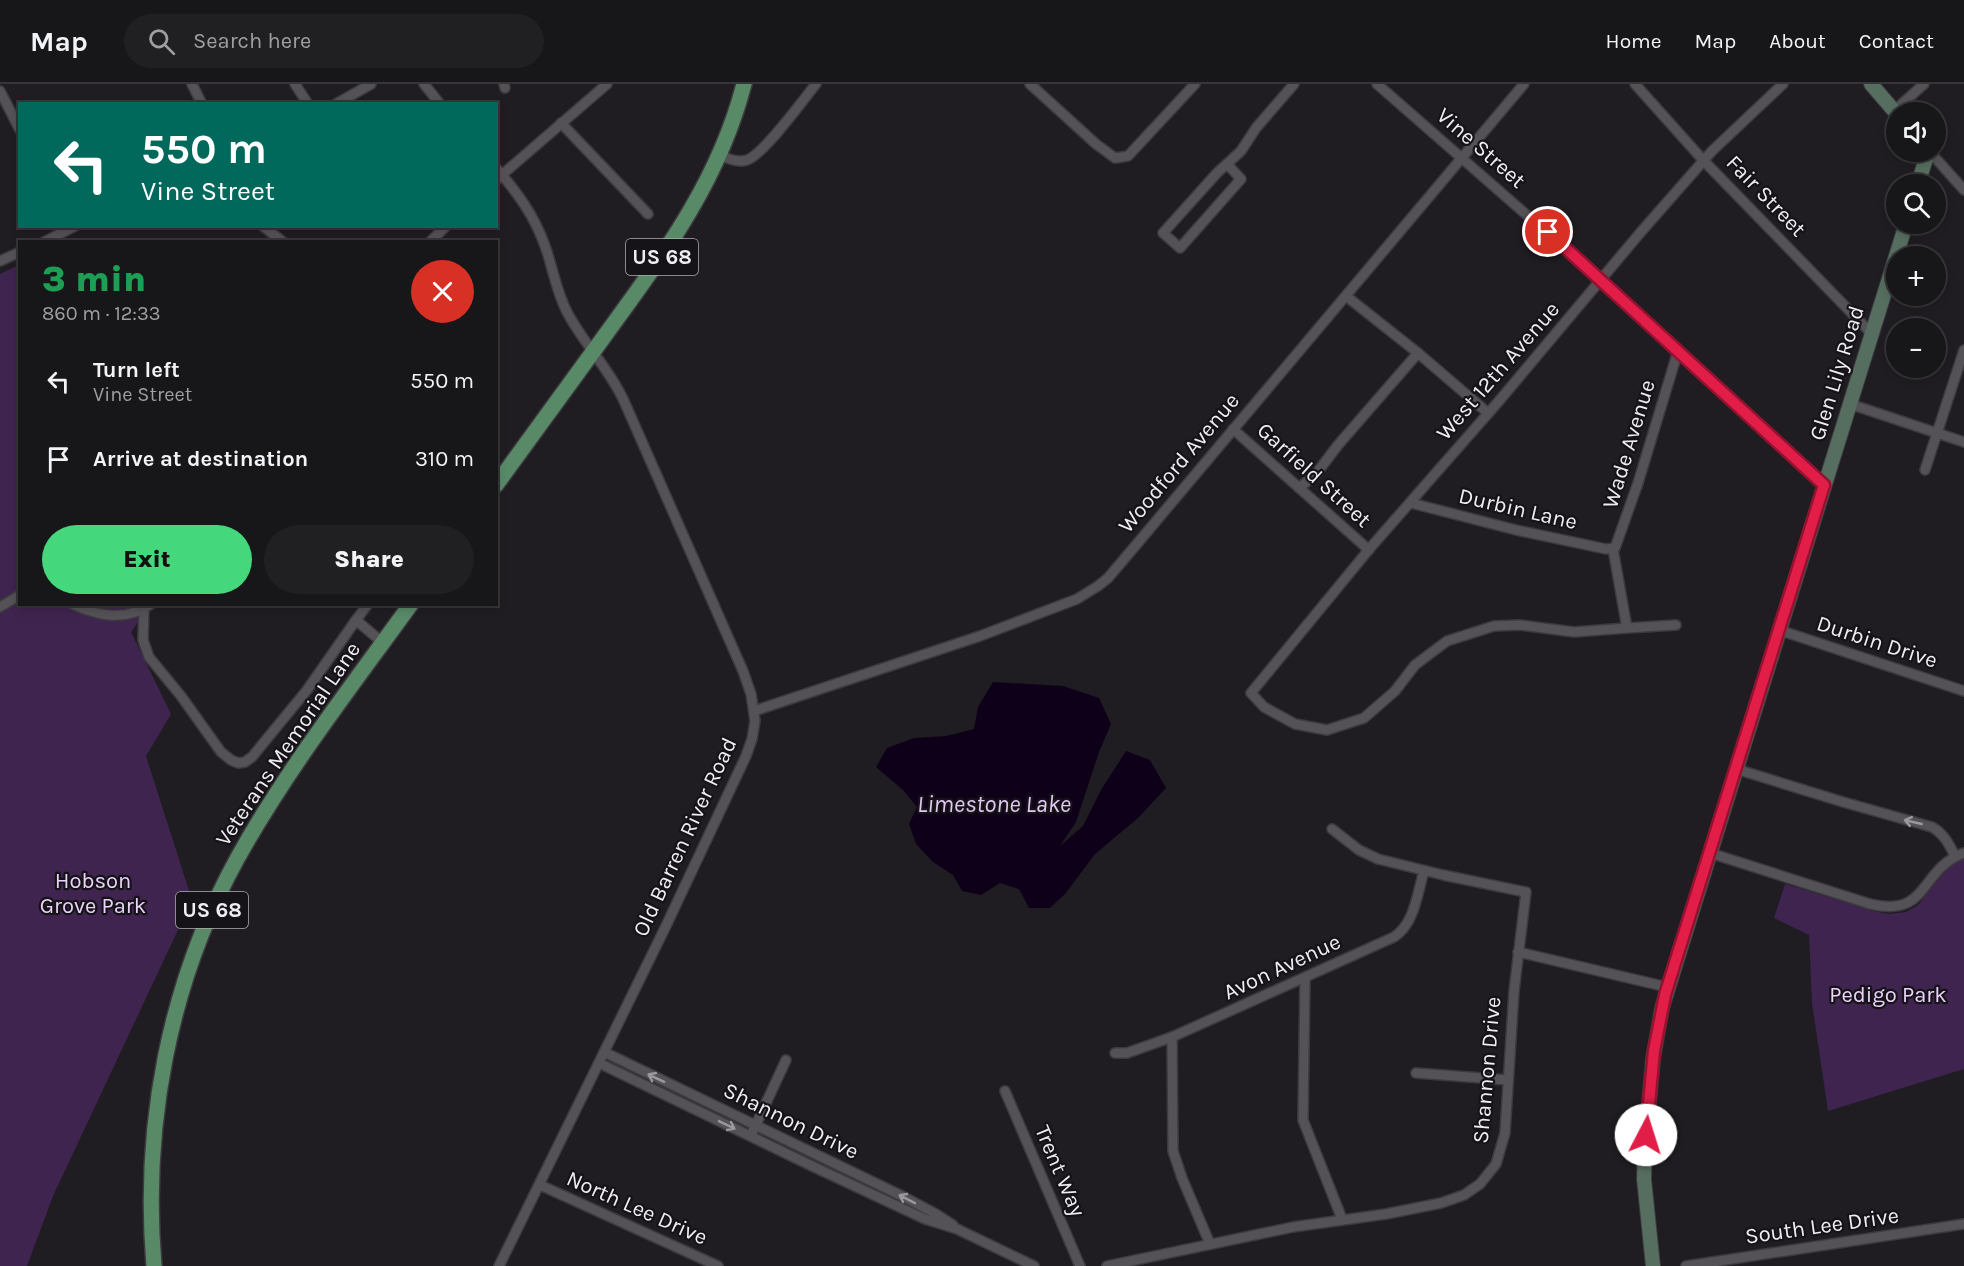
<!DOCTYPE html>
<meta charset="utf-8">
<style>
:root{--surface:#171619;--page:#201f22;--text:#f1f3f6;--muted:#9e9fa2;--line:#363538;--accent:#44d77b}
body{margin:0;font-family:Karla,sans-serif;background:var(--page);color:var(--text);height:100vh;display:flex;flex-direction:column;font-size:22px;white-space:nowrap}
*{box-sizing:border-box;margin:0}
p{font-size:20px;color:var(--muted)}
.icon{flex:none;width:33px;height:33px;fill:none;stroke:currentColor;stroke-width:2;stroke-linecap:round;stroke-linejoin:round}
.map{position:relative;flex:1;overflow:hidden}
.sheet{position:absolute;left:18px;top:156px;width:480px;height:366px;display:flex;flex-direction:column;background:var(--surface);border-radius:0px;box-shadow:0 3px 9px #0003,0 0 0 2px var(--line)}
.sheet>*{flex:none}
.banner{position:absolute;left:18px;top:18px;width:480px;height:126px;border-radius:0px;box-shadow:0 3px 9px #0003,0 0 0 2px var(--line);background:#00695c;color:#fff;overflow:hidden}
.buttons{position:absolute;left:1886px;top:18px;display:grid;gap:12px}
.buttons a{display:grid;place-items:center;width:60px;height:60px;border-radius:50%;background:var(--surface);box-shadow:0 3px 9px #0003,0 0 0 2px var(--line);font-size:30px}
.pin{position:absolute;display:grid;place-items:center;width:51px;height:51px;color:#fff;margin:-26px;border:3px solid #fff;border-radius:50%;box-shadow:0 2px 6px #0007}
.me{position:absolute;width:66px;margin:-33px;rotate:5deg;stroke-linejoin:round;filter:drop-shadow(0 0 4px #0008)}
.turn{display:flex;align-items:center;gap:21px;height:126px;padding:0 24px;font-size:27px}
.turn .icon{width:78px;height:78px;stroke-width:2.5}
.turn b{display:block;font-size:42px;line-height:51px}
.round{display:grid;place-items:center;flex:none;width:63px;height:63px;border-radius:32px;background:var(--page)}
.head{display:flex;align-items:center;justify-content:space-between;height:102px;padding:0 24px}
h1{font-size:36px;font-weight:800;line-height:45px;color:#1e9e55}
.action{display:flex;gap:12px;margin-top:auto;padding:12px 24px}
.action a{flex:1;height:69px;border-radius:36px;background:var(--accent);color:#111;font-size:24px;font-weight:800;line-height:69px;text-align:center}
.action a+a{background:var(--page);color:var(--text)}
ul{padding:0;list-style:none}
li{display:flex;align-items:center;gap:18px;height:78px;padding:0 24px}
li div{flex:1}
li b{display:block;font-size:22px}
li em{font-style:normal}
header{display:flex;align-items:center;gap:36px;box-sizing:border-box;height:84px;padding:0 30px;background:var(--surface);border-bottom:2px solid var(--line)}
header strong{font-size:28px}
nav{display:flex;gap:33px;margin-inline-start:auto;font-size:21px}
.search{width:420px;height:54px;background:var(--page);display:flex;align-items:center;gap:15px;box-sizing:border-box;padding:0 21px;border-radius:33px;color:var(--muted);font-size:22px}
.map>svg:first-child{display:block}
</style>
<header>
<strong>Map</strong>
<div class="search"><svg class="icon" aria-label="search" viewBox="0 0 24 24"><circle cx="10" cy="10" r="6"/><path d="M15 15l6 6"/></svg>Search here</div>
<nav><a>Home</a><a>Map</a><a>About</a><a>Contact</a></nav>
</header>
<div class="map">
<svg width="1964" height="1182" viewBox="0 0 1964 1182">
<rect width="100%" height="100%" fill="#1f1d21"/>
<g fill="#3f244f">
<path d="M19 181 20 520 150 521 131 548 171 630 146 672 192 816 53 1112 27 1182H0V190Z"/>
<path d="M1964 773V985L1828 1027 1812 919 1809 851 1774 834 1785 800 1874 827 1889 830 1906 828 1918 821 1951 779Z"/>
</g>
<path fill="#0e0019" d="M993 598 1063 602 1099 614 1111 640 1099 668 1076 738 1060 762 1083 742 1101 706 1126 667 1150 676 1166 704 1138 734 1095 770 1065 810 1050 824H1029L1019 805 1000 799 981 811 962 807 953 791 933 778 916 760 909 740 917 723 903 706 876 683 887 664 914 654 946 652 974 645 978 623Z"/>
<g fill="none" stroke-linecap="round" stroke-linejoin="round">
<defs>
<g id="street">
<path d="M192 0 202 20"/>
<path d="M295 0 308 20"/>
<path d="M424 0 440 20"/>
<path d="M504 0 505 4"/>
<path d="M1030 0 1096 60 1115 74 1128 72 1195 0"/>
<path d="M1377 0 1601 196 1824 401"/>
<path d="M1635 0 1703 76 1872 250"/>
<path d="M0 7 20 46"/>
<path d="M336 20 371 0"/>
<path d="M1894 27 1924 0"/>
<path d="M561 39 648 130"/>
<path d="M1930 68 1964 106"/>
<path d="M720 71C728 75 738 79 747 76 764 70 803 16 816 0"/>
<path d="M1228 81 1241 95 1180 164 1163 149 1217 89 1241 67 1256 44 1294 0"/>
<path d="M496 84C517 108 534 131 545 162 553 184 556 207 567 228 583 259 609 284 624 317L743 587 751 610 755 637 752 655 746 672 665 844 499 1182"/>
<path d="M496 96 607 0"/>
<path d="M263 142 283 158"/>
<path d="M44 158 75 142"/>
<path d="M430 158 446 142"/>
<path d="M0 177 20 168"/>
<path d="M1346 212 1418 269 1488 329"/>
<path d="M1850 320 1964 358"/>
<path d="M1233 345 1369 466"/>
<path d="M1925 386 1964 266"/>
<path d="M1299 404 1316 390 1338 361 1418 269"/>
<path d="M1411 419 1516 446 1606 465 1615 464 1638 399 1678 267"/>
<path d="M1613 465 1627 544 1574 548 1520 541 1494 542 1447 557 1415 581 1395 607 1364 634 1327 646 1295 640 1264 623 1251 609 1371 463 1499 317 1640 149 1712 67 1783 0"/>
<path d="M72 520C98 532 125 538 151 520"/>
<path d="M0 523 20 511"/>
<path d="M144 525 143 556 149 573 181 612 221 668 231 676 238 679 245 678 252 673 307 606 356 536 383 559"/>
<path d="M356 536 368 520"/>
<path d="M1627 544 1676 541"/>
<path d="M1779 546 1964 607"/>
<path d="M754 627 980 552 1077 515 1098 502 1108 494 1136 461 1524 0"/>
<path d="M1736 685 1843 718 1932 743C1944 750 1949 760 1955 772"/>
<path d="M1710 769 1870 820C1930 834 1918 786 1964 769"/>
<path d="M1518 868 1667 903"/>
<path d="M1305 894 1303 1036 1342 1135"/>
<path d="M1172 953 1173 1067 1182 1094 1210 1160"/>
<path d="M604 968 902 1112 936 1130 953 1141"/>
<path d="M1115 969H1127L1172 953 1394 853C1415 839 1417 810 1424 787"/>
<path d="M599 979 812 1082 925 1135 957 1145 1034 1182"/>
<path d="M1416 989 1508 996"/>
<path d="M1005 1007 1080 1182"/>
<path d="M753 1047 786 976"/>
<path d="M540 1101 718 1182"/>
<path d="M1107 1182 1293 1143 1386 1130 1441 1119 1464 1111 1480 1100 1496 1080 1505 1049 1514 907 1526 808 1443 791 1378 775 1359 766 1332 745"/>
<path d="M1686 1182 1964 1140"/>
</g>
<g id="secondary">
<path d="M1871 0 1896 29"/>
<path d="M1918 100 1928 68"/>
<path d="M1653 1182 1644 1095 1645 1064 1653 975 1662 924 1906 140"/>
</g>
<g id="primary">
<path d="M496 401C533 351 569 300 606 250 664 170 719 97 744 0"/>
<path d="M154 1182C142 1042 169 899 237 775 287 685 351 603 411 520"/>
</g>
</defs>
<use href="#street" stroke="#3c3a3e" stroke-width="12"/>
<use href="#secondary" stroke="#3c3a3e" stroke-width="16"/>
<use href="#primary" stroke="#3c3a3e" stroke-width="18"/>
<use href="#street" stroke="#555257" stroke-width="9"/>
<use href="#secondary" stroke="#566e60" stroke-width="14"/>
<use href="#primary" stroke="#588a68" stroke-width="15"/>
</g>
<defs><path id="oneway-shaft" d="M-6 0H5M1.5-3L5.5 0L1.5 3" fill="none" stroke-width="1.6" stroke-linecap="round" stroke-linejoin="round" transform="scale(1.5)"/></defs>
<g stroke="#9a989c">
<use href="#oneway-shaft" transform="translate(1913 738) rotate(-167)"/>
<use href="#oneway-shaft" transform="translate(656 994) rotate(-155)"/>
<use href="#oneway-shaft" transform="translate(727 1041) rotate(26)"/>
<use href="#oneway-shaft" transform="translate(907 1115) rotate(-153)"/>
</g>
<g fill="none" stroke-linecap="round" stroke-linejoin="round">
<defs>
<path id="route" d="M1548 148 1824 401 1665 911 1654 967 1646 1051"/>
</defs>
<use href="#route" stroke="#92132f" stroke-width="15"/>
<use href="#route" stroke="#e11d48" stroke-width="10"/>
</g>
<g text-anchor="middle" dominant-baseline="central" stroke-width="4.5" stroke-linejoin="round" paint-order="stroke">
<g fill="#161318" stroke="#aeacb0" stroke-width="1.5">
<rect x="626" y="155" width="72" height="36" rx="4.5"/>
<rect x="176" y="808" width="72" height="36" rx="4.5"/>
</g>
<g font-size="21" font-weight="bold" fill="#efedf1">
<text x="662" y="173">US 68</text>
<text x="212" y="826">US 68</text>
</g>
<g font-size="22" fill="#efedf1" stroke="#161318">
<text transform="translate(1481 64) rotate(41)">Vine Street</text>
<text transform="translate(1766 112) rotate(46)">Fair Street</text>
<text transform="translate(1498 287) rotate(-49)">West 12th Avenue</text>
<text transform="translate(1837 289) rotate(-73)">Glen Lily Road</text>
<text transform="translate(1629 360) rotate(-73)">Wade Avenue</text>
<text transform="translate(1179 379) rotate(-50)">Woodford Avenue</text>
<text transform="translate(1314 391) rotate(42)">Garfield Street</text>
<text transform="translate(1518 425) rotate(13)">Durbin Lane</text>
<text transform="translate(1877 558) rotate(18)">Durbin Drive</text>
<text transform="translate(288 660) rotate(-56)">Veterans Memorial Lane</text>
<text transform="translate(685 753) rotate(-65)">Old Barren River Road</text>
<text transform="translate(1282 883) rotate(-25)">Avon Avenue</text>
<text transform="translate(1487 986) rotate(-85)">Shannon Drive</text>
<text transform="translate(791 1037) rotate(26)">Shannon Drive</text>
<text transform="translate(1060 1087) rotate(67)">Trent Way</text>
<text transform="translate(637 1124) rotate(24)">North Lee Drive</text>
<text transform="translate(1822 1142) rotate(-8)">South Lee Drive</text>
</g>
<g font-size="22" fill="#ead2fb" stroke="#161318">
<text x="93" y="797">Hobson<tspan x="93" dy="25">Grove Park</tspan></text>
<text x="1888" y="911">Pedigo Park</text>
</g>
<g font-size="24" font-style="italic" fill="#e1c8f1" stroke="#161318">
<text x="994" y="720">Limestone Lake</text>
</g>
</g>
</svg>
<div class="buttons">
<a><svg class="icon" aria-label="sound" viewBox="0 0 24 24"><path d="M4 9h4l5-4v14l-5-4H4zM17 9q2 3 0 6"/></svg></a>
<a><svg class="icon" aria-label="search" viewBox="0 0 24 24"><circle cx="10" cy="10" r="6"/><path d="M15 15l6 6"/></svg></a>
<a>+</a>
<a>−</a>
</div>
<div class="pin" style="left:1548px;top:148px;background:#d93025"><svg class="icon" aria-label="arrive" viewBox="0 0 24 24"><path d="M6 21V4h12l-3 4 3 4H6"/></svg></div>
<svg class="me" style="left:1646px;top:1051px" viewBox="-20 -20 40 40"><circle r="19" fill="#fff"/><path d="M0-13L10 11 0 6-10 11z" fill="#e11d48"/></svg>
<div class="banner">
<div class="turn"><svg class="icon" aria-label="left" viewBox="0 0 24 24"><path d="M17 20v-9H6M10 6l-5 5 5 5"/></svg><div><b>550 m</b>Vine Street</div></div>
</div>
<section class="sheet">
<div class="head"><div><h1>3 min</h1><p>860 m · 12:33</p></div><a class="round" style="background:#d93025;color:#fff"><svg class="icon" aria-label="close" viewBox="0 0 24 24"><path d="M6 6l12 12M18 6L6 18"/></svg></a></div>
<ul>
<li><svg class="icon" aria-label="left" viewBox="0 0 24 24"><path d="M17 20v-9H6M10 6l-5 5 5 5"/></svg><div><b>Turn left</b><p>Vine Street</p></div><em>550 m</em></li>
<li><svg class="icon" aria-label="arrive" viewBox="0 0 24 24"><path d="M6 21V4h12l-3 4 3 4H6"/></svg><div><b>Arrive at destination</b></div><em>310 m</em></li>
</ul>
<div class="action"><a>Exit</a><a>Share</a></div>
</section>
</div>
